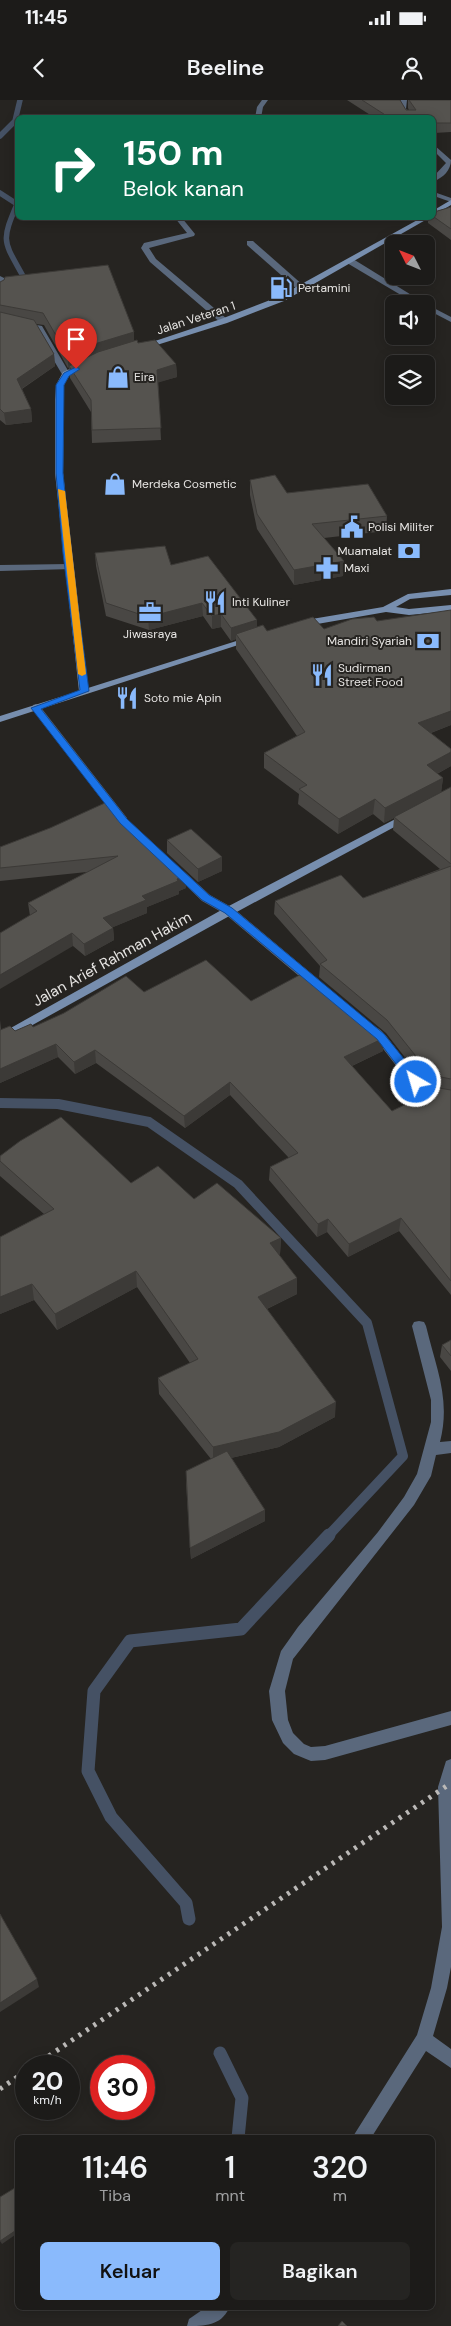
<!DOCTYPE html>
<html lang="id">
<style>
:root{--surface:#1c1b19;--page:#252422;--text:#f1f3f6;--muted:#a0a1a2;--line:#3a3938;--accent:#8abafc}
body{margin:0;font-family:"DM Sans",sans-serif;background:var(--page);color:var(--text);height:100vh;display:flex;flex-direction:column;font-size:19px;white-space:nowrap}
*{box-sizing:border-box;margin:0}
p{font-size:16px;color:var(--muted)}
.icon{flex:none;width:28px;height:28px;fill:none;stroke:currentColor;stroke-width:2;stroke-linecap:round;stroke-linejoin:round}
.map{position:relative;flex:1;overflow:hidden}
.details{position:absolute;left:15px;top:2035px;width:420px;height:175px;display:flex;flex-direction:column;background:var(--surface);border-radius:8px;box-shadow:0 2px 12px #0003,0 0 0 1px var(--line)}
.details>*{flex:none}
.top-card{position:absolute;left:15px;top:15px;width:421px;height:105px;border-radius:8px;box-shadow:0 2px 12px #0003,0 0 0 1px var(--line);background:#0b6e4f;color:#fff;overflow:hidden}
.needle{width:32px;rotate:312deg}
.fabs{position:absolute;left:385px;top:135px;display:grid;gap:10px}
.fabs a{display:grid;place-items:center;width:50px;height:50px;border-radius:8px;background:var(--surface);box-shadow:0 2px 12px #0003,0 0 0 1px var(--line);font-size:25px}
.speed{position:absolute;left:15px;top:1955px;display:flex;gap:10px;font-size:25px;font-weight:700;text-align:center}
.speed>*{display:grid;place-content:center;width:65px;height:65px;border-radius:50%;background:var(--surface);box-shadow:0 2px 12px #0003,0 0 0 1px var(--line);line-height:1}
.speed small{font-size:12px;font-weight:400}
.speed .limit{border:8px solid #d22;background:#fff;color:#111}
.pin{position:absolute;display:grid;place-items:center;width:42px;height:42px;color:#fff;margin:-51px -21px;border-radius:50% 50% 50% 0;rotate:-45deg;box-shadow:0 0 5px #0007}
.pin .icon{rotate:45deg}
.me{position:absolute;width:55px;margin:-28px;rotate:322deg;stroke-linejoin:round;filter:drop-shadow(0 0 4px #0008)}
.turn{display:flex;align-items:center;gap:18px;height:105px;padding:0 25px;font-size:22px}
.turn .icon{width:65px;height:65px;stroke-width:2.5}
.turn b{display:block;font-size:35px;line-height:42px}
.eta{display:flex;justify-content:space-evenly;align-items:center;height:85px;text-align:center}
.eta b{font-size:30px;font-weight:600;line-height:35px}
.action{display:flex;gap:10px;margin-top:auto;padding:10px 25px}
.action a{flex:1;height:58px;border-radius:8px;background:var(--accent);color:#111;font-size:20px;font-weight:600;line-height:58px;text-align:center}
.action a+a{background:var(--page);color:var(--text)}
.status{display:flex;justify-content:space-between;align-items:center;height:35px;padding:0 25px;background:var(--surface);direction:ltr}
.status svg{height:14px;fill:currentColor}
header{display:flex;justify-content:space-between;align-items:center;height:65px;padding:0 25px;background:var(--surface);font-size:22px;font-weight:600}
.map>svg:first-child{display:block}
</style>
<div class="status"><b>11:45</b><svg viewBox="0 0 49 12"><path d="M0 12V9h3v3zM5 12V6h3v6zM10 12V3h3v9zM15 12V0h3v12zM26 1h20v11H26zM47 4h2v5h-2z"/></svg></div>
<header><svg class="icon" aria-label="back" viewBox="0 0 24 24"><path d="M15 5l-7 7 7 7"/></svg>Beeline<svg class="icon" aria-label="person" viewBox="0 0 24 24"><circle cx="12" cy="8" r="4"/><path d="M4 21q1-7 8-7t8 7"/></svg></header>
<div class="map">
<svg width="451" height="2226" viewBox="0 0 451 2226">
<rect width="100%" height="100%" fill="#262421"/>
<g fill="none" stroke-linecap="round" stroke-linejoin="round">
<g stroke="#455164" stroke-width="5.5">
<path d="M0 36 15 21 20 0"/>
<path d="M0 93 17 104C1 142 3 140 23 176L16 183"/>
</g>
<path stroke="#455164" stroke-width="10" d="M0 1003 58 1004 149 1022 238 1084 367 1223 403 1356 328 1436"/>
<g stroke="#455164" stroke-width="13">
<path d="M189 1819 186 1803 111 1717 88 1671 94 1591 130 1541 241 1529 329 1435"/>
<path d="M220 1953 242 1998 238 2038"/>
</g>
<g fill="#5a687c" fill-rule="evenodd">
<path d="M262 0H268L263 7 261 18H255L257 7Z"/>
<path d="M401 0H407L406 9 414 18H407L401 10Z"/>
<path d="M434 45 451 60C451 70 443 78 434 81V76L446 63 434 51Z"/>
<path d="M434 92 451 98V102L434 96Z"/>
<path d="M175 118H182L195 134 194 136 149 148 156 159 227 219V223H221L150 162 141 148 144 143 187 133Z"/>
<path d="M247 141H253L304 186V190H298L247 145Z"/>
<path d="M347 159H353L426 204H416L347 163Z"/>
<path d="M0 176 4 178V190L0 192Z"/>
<path d="M426 204 451 217V222L426 209Z"/>
<path d="M0 218 42 226 70 274 69 276H63L36 230 0 222Z"/>
<path d="M69 464 74 467 72 469 0 471V465Z"/>
<path d="M36 604 39 605 127 718V722H119L33 609V605Z"/>
<path d="M174 764 178 766 210 795 233 808 319 880 321 883 319 886H311L225 814 202 801 170 770 169 768Z"/>
<path d="M373 926C380 928 386 935 390 941 408 963 421 990 451 994V1002C408 997 397 960 369 933L367 930 369 927Z"/>
<path d="M419 1221 424 1222 426 1226C436 1268 451 1299 440 1342L451 1341V1353L436 1355 431 1376 414 1405 293 1559 285 1591 288 1620 293 1633 304 1644 311 1647 325 1646 451 1611V1625L325 1660 311 1661 306 1659 294 1654 283 1643 272 1620 269 1591 281 1551 298 1527 378 1432 404 1397 417 1374 431 1322V1300L412 1226 414 1222Z"/>
<path d="M451 1659V1867L447 1888 433 1936 451 1949V1968L426 1951 371 2038H352L417 1935 431 1888 442 1827 438 1687 446 1661Z"/>
<path d="M205 2208H229C221 2226 204 2226 187 2226L189 2219Z"/>
</g>
<g fill="#778eae" fill-rule="evenodd">
<path d="M451 100V105L434 115V110Z"/>
<path d="M421 118H429L284 201 227 223 144 249 137 247 221 219 278 197Z"/>
<path d="M81 264 88 266 69 276 64 285 63 373 88 588 249 537H255L257 539 0 622V616L79 591 55 373V300L56 285 63 272Z"/>
<path d="M451 489V495L410 499 396 507 409 509 451 505V511L409 515 386 512 300 527 295 524 300 521 383 507 408 494Z"/>
<path d="M407 713 411 714V718L233 814 0 943V934L225 808Z"/>
</g>
<g stroke="#bbb9b7" stroke-width="5" stroke-dasharray="3 6" stroke-linecap="butt">
<path d="M34 1966 451 1683"/>
<path d="M0 1989 26 1971"/>
</g>
</g>
<g fill="#494744">
<path d="M347 0H400L406 10H409L408 8V0H451V32L434 33V18H375Z"/>
<path d="M451 107V140L428 123V118H434V112Z"/>
<path d="M0 182 134 232V241L176 264 177 277 158 282 161 340 92 343 91 312 70 278 69 267 68 268 44 225 36 224 54 254 55 266 22 289 31 309 32 322 6 325 0 320Z"/>
<path d="M250 380 287 393 387 416 386 431 324 438 344 461 343 476 294 485 257 429 250 395Z"/>
<path d="M95 453 171 465 257 527 267 531 324 529 377 521 451 625 431 633 451 649V666L437 674 443 678 441 692 451 688V1195L399 1131 348 1157 327 1132 317 1137 269 1080 270 1067 289 1058 230 995 185 1028 96 963 75 974 58 957 0 983V920L1 930 15 931 33 927 144 892 251 901 384 938 383 951 352 966 392 1011 438 989 435 988 421 978 386 933 319 877 320 866 274 814 275 801 363 798 440 769 393 730 394 718 384 723 373 714 338 734 298 704 299 694 264 668V653L297 636 236 549V539L231 541 221 527 212 529 203 516 149 530 106 516 96 466Z"/>
<path d="M50 728 185 775 186 788 179 791V794L147 807V813L113 827 114 840 85 856 73 846 30 816 28 803 87 772 0 781V747Z"/>
<path d="M167 740 222 771 198 782 167 753Z"/>
<path d="M0 1056 131 1083 194 1099 281 1138 280 1154 279 1155 297 1178V1194L267 1209 335 1317 279 1347 231 1358 265 1421 191 1459 186 1382 211 1359 159 1294 158 1278 190 1263 137 1187 57 1230 34 1200 0 1214V1137L44 1114 0 1076Z"/>
<path d="M451 1240V1271L440 1257 442 1245Z"/>
</g>
<g fill="#3c3a37">
<path d="M426 15V18H412Z"/>
<path d="M134 232V244L69 266 68 268V256L91 245Z"/>
<path d="M54 254 55 266 18 291 17 279Z"/>
<path d="M176 264 177 277 157 283V270Z"/>
<path d="M31 309 32 322 6 325 4 313Z"/>
<path d="M344 461 343 476 294 485V470Z"/>
<path d="M202 503 203 516 149 530 148 517Z"/>
<path d="M221 514V527L212 529V516Z"/>
<path d="M257 520V533L236 534V539L231 541V528Z"/>
<path d="M451 611V625L417 638 418 623Z"/>
<path d="M451 652V666L425 680 427 665Z"/>
<path d="M443 678 441 693 384 723 385 708Z"/>
<path d="M375 699 373 714 338 734 339 719Z"/>
<path d="M222 757V771L198 782V769Z"/>
<path d="M185 775 186 788 179 791V794L147 807V813L104 831 103 818 142 796Z"/>
<path d="M113 828 114 840 85 856 84 844Z"/>
<path d="M72 833 73 846 0 889V875Z"/>
<path d="M384 938 383 951 343 970 344 957Z"/>
<path d="M56 944 58 957 0 983V969Z"/>
<path d="M95 950 96 963 75 974 74 962Z"/>
<path d="M230 982V995L185 1028 184 1016Z"/>
<path d="M401 1118 399 1131 348 1157 349 1144Z"/>
<path d="M328 1119 327 1132 317 1137 318 1124Z"/>
<path d="M281 1138 280 1154 270 1159V1143Z"/>
<path d="M136 1171 137 1187 57 1230 55 1214Z"/>
<path d="M297 1178V1194L258 1213V1197Z"/>
<path d="M32 1184 34 1200 0 1214V1197Z"/>
<path d="M336 1302 335 1317 279 1347 213 1362V1347Z"/>
<path d="M265 1410V1421L191 1459 190 1448Z"/>
<path d="M37 1879 39 1887 0 1912V1903Z"/>
<path d="M18 2129V2133L2 2144 0 2141Z"/>
</g>
<g fill="#55534f" stroke="#3c3a37">
<path d="M362 0H400L406 10H416L409 0H451V23H434V18H427L426 15 412 18H390Z"/>
<path d="M451 107V129L434 117V112Z"/>
<path d="M108 165 134 232 91 245 68 256 43 213 0 205V182L4 180 5 177Z"/>
<path d="M0 212 34 220 54 254 17 279 31 309 4 313 0 309Z"/>
<path d="M137 240 138 243 155 240 176 264 157 270 161 328 92 330 91 300 69 266 98 252Z"/>
<path d="M275 375 287 393 368 384 387 416 312 424 344 461 294 470 257 414 250 380Z"/>
<path d="M165 446 171 465 208 456 257 520 231 528 221 514 212 516 202 503 148 517 106 503 95 453Z"/>
<path d="M451 510V611L418 623 451 649V652L427 665 443 678 385 708 375 699 339 719 299 689 307 685 264 653 305 632 236 534 263 525 267 531 313 517 324 529 352 519 374 517 377 521Z"/>
<path d="M451 687V764L394 717Z"/>
<path d="M107 702 185 775 177 779 178 781 142 796 146 800 103 818 113 828 84 844 72 833 0 875V833L37 811 28 803 118 756 0 768V747L50 728Z"/>
<path d="M191 729 222 757 198 769 167 740Z"/>
<path d="M451 766V979L436 976 423 965 387 920 320 864 327 860 275 801 341 775 363 798Z"/>
<path d="M206 860 251 901 307 871 377 929 384 938 344 957 392 1011 439 988 451 990V1181L401 1118 349 1144 328 1119 318 1124 270 1067 298 1053 230 982 184 1016 95 950 74 962 56 944 0 969V930L10 926 15 931 31 924 33 927 64 913 126 876 144 892Z"/>
<path d="M61 1017 131 1083 158 1066 194 1099 217 1083 281 1138 270 1143 297 1178 258 1197 336 1302 279 1332 213 1347 158 1278 198 1259 136 1171 55 1214 32 1184 0 1197V1137L54 1109 0 1061V1056L20 1041Z"/>
<path d="M451 1240V1256L442 1245Z"/>
<path d="M227 1351 265 1410 190 1448 186 1371Z"/>
<path d="M0 1814 37 1879 0 1903Z"/>
<path d="M18 2086V2129L0 2141V2097Z"/>
<path d="M342 2221 347 2226H338Z"/>
</g>
<path fill="#1a73e8" stroke="#114b97" d="M76 267 80 269 69 276 64 285 63 373 71 453 89 591 41 609 127 719 209 795 232 808 384 934 420 979V985H412L377 939 225 813 202 800 120 723 31 608 80 590 63 453 56 373V285L64 273Z"/>
<path fill="#f59e0b" d="M58 389 65 391 86 574 82 576 78 574Z"/>
<defs>
<symbol id="fuel-bare" viewBox="-9 -9 18 18"><path d="M-5.5-6h7V0h2V4h1.3V-2.5L3-4.5l.8-.8L6-3V5H2.5V1h-1V6h-7ZM-4.2-4.7v3.2H.2V-4.7Z" fill="#8abafc" stroke="#262421" stroke-width="2.5" paint-order="stroke"/></symbol>
<symbol id="shop-bare" viewBox="-9 -9 18 18"><path d="M-5-2.5h2.3a2.7 3.5 0 0 1 5.4 0H5L5.5 6h-11ZM-1.5-2.5h3a1.5 2.3 0 0 0-3 0Z" fill="#8abafc" stroke="#262421" stroke-width="2.5" paint-order="stroke"/></symbol>
<symbol id="civic-bare" viewBox="-9 -9 18 18"><path d="M-.6-6.5H3V-4.5H.6V-3L4-1V1h2V6H-6V1h2V-1L-.6-3ZM-1.2 2.5V6h2.4V2.5Z" fill="#8abafc" stroke="#262421" stroke-width="2.5" paint-order="stroke"/></symbol>
<symbol id="bank-bare" viewBox="-9 -9 18 18"><path d="M-6-4H6V4H-6ZM0-2.3a2.3 2.3 0 1 0 0 4.6a2.3 2.3 0 1 0 0-4.6Z" fill="#8abafc" stroke="#262421" stroke-width="2.5" paint-order="stroke"/></symbol>
<symbol id="pharmacy-bare" viewBox="-9 -9 18 18"><path d="M-2-6h4v4h4v4h-4v4h-4v-4h-4v-4h4Z" fill="#8abafc" stroke="#262421" stroke-width="2.5" paint-order="stroke"/></symbol>
<symbol id="restaurant-bare" viewBox="-9 -9 18 18"><path d="M-5-6h1v4h1v-4h1v4h1v-4h1v5L-1.5 .5V6h-2V.5L-5-1ZM5-6V6H3V1.5H1.5Q1.5-4 5-6Z" fill="#8abafc" stroke="#262421" stroke-width="2.5" paint-order="stroke"/></symbol>
<symbol id="office-bare" viewBox="-9 -9 18 18"><path d="M-6-3h4V-5.5h4V-3h4V5H-6ZM-1-4.5V-3h2v-1.5ZM-6 0V1H6V0Z" fill="#8abafc" stroke="#262421" stroke-width="2.5" paint-order="stroke"/></symbol>
</defs>
<g fill-rule="evenodd">
<use href="#fuel-bare" x="265" y="172" width="32" height="32"/>
<use href="#shop-bare" x="102" y="261" width="32" height="32"/>
<use href="#shop-bare" x="99" y="368" width="32" height="32"/>
<use href="#civic-bare" x="336" y="411" width="32" height="32"/>
<use href="#bank-bare" x="393" y="435" width="32" height="32"/>
<use href="#pharmacy-bare" x="311" y="452" width="32" height="32"/>
<use href="#restaurant-bare" x="199" y="486" width="32" height="32"/>
<use href="#office-bare" x="134" y="496" width="32" height="32"/>
<use href="#bank-bare" x="412" y="525" width="32" height="32"/>
<use href="#restaurant-bare" x="306" y="559" width="32" height="32"/>
<use href="#restaurant-bare" x="111" y="582" width="32" height="32"/>
</g>
<g text-anchor="middle" dominant-baseline="central" stroke-width="4" stroke-linejoin="round" paint-order="stroke">
<g font-size="12" fill="#e7e5e3" stroke="#262421" text-anchor="start">
<text x="298" y="188">Pertamini</text>
<text x="134" y="277">Eira</text>
<text x="132" y="384">Merdeka Cosmetic</text>
<text x="368" y="427">Polisi Militer</text>
<text x="392" y="451" text-anchor="end">Muamalat</text>
<text x="344" y="468">Maxi</text>
<text x="232" y="502">Inti Kuliner</text>
<text x="150" y="534" text-anchor="middle">Jiwasraya</text>
<text x="412" y="541" text-anchor="end">Mandiri Syariah</text>
<text x="338" y="568">Sudirman<tspan x="338" dy="14">Street Food</tspan></text>
<text x="144" y="598">Soto mie Apin</text>
</g>
<g font-size="12" fill="#e7e5e3" stroke="#262421">
<text transform="translate(196 218) rotate(-18)">Jalan Veteran 1</text>
</g>
<g font-size="15" fill="#e7e5e3" stroke="#262421">
<text transform="translate(112 859) rotate(-29)">Jalan Arief Rahman Hakim</text>
</g>
</g>
</svg>
<div class="fabs">
<a><svg class="needle" viewBox="-14 -14 28 28"><path d="M0-13l5 13h-10z" fill="#e53935"/><path d="M0 13l5-13h-10z" fill="#a0a1a2"/></svg></a>
<a><svg class="icon" aria-label="sound" viewBox="0 0 24 24"><path d="M4 9h4l5-4v14l-5-4H4zM17 9q2 3 0 6"/></svg></a>
<a><svg class="icon" aria-label="layers" viewBox="0 0 24 24"><path d="M12 4l9 5-9 5-9-5zM3 14l9 5 9-5"/></svg></a>
</div>
<div class="speed"><div>20<small>km/h</small></div><div class="limit">30</div></div>
<div class="pin" style="left:76px;top:269px;background:#d93025"><svg class="icon" aria-label="arrive" viewBox="0 0 24 24"><path d="M6 21V4h12l-3 4 3 4H6"/></svg></div>
<svg class="me" style="left:416px;top:982px" viewBox="-20 -20 40 40"><circle r="17" fill="#1a73e8" stroke="#fff" stroke-width="3"/><path d="M0-11L8 9 0 5-8 9z" fill="#fff"/></svg>
<div class="top-card">
<div class="turn"><svg class="icon" aria-label="right" viewBox="0 0 24 24"><path d="M7 20v-9h11M14 6l5 5-5 5"/></svg><div><b>150 m</b>Belok kanan</div></div>
</div>
<section class="details">
<div class="eta">
<div><b>11:46</b><p>Tiba</p></div>
<div><b>1</b><p>mnt</p></div>
<div><b>320</b><p>m</p></div>
</div>
<div class="action"><a>Keluar</a><a>Bagikan</a></div>
</section>
</div>
